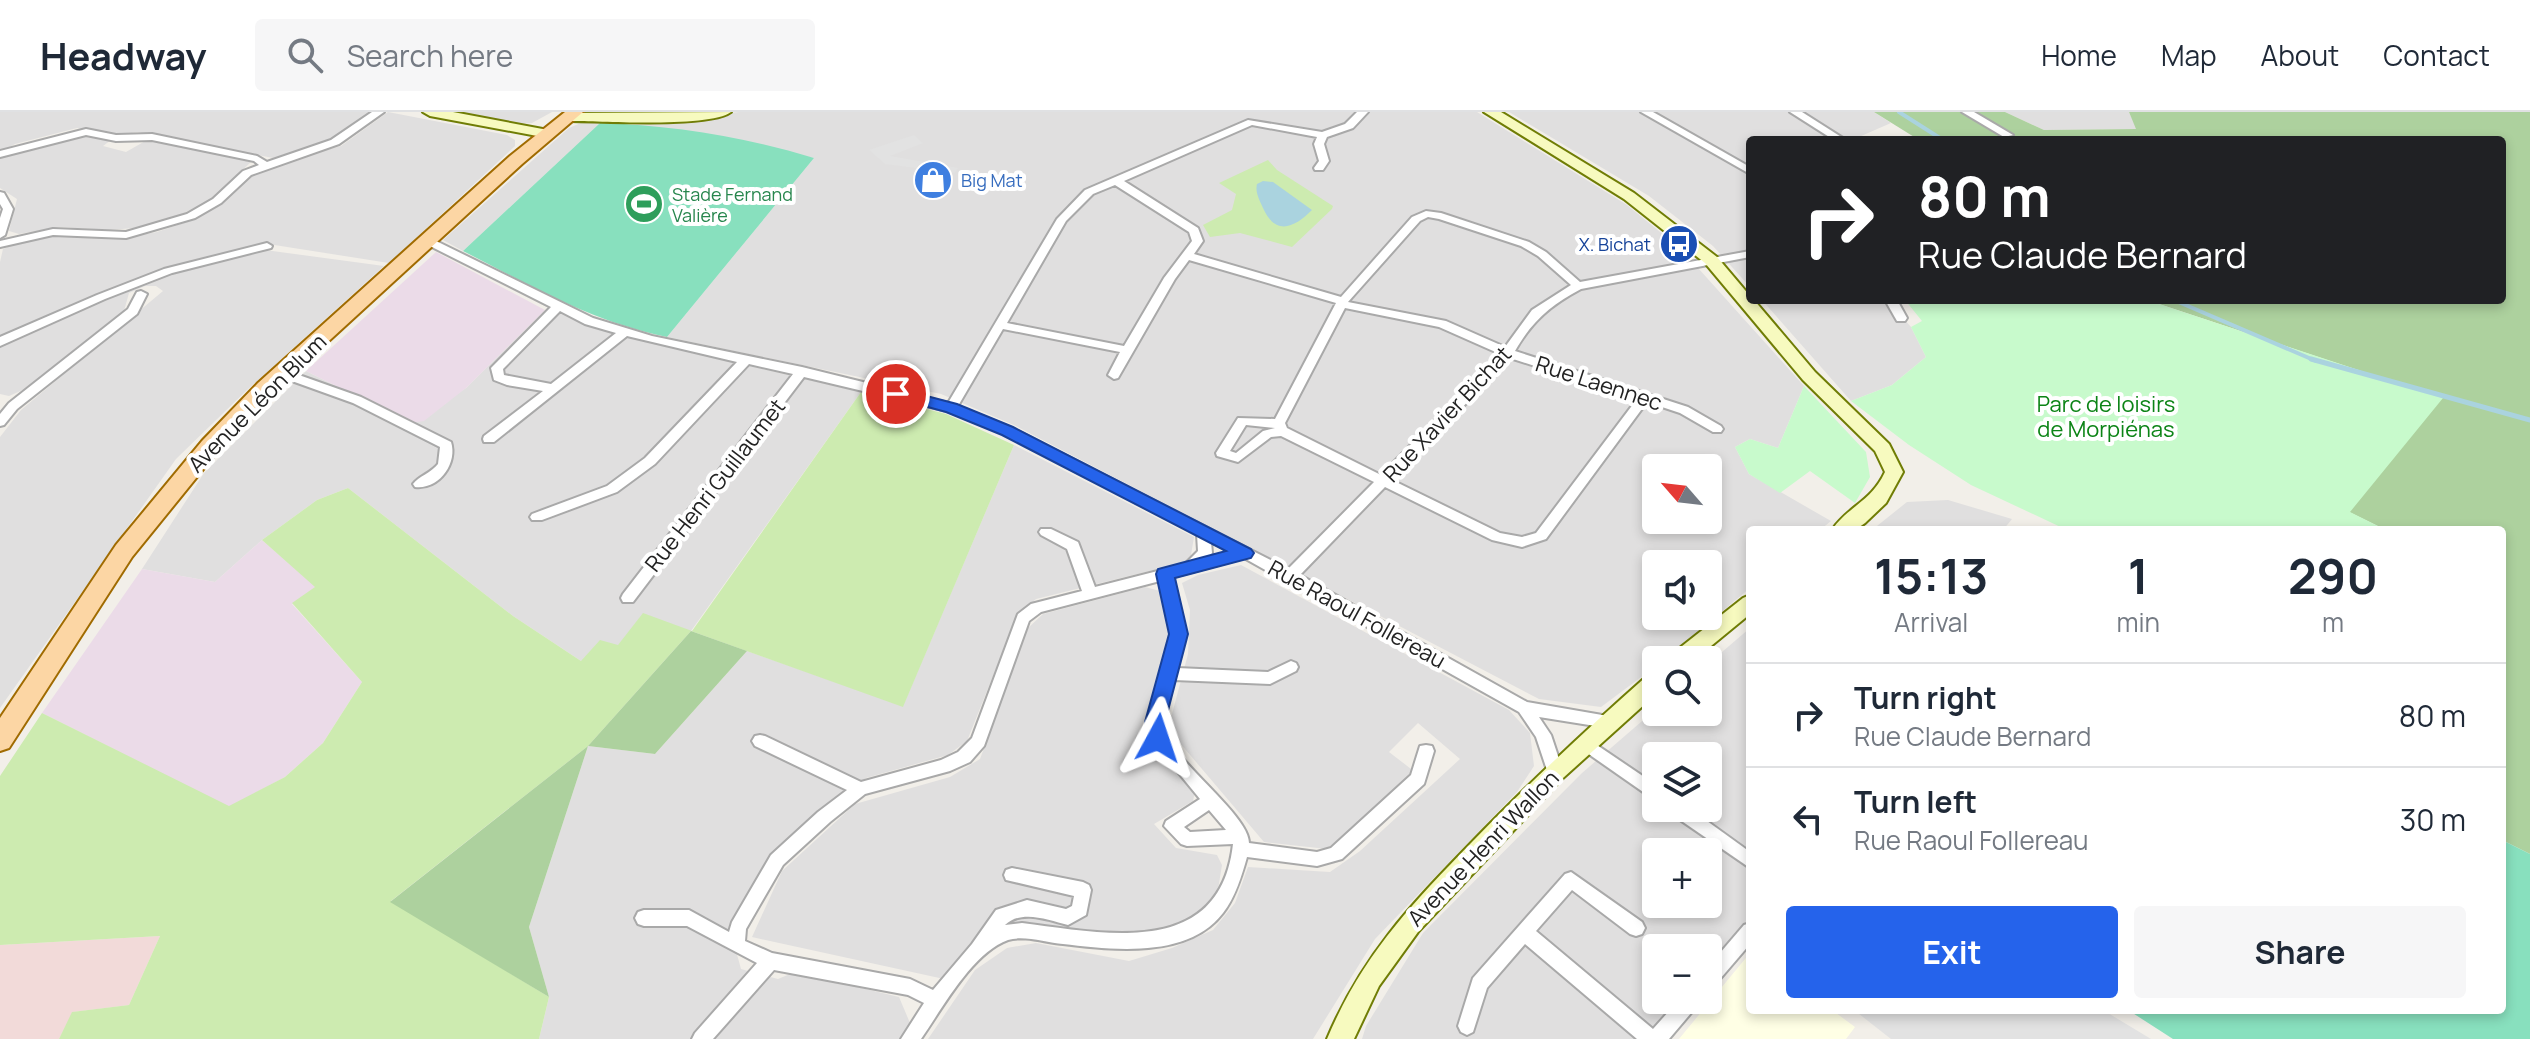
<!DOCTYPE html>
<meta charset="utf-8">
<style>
:root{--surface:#fff;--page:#f6f6f7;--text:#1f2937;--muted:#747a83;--line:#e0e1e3;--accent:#2563eb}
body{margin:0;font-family:Manrope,sans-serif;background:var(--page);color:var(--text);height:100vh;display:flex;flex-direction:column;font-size:30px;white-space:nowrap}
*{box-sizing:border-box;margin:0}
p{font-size:26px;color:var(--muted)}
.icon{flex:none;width:44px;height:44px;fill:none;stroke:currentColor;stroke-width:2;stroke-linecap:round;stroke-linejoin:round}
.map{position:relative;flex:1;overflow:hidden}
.side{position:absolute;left:1746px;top:414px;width:760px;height:488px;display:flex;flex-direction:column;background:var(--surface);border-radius:8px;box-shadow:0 4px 12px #0003}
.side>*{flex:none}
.top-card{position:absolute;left:1746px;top:24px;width:760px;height:168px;border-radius:8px;box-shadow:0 4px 12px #0003;background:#202124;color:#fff;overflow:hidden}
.needle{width:52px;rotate:298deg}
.tools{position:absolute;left:1642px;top:342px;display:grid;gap:16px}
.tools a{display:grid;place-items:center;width:80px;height:80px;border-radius:8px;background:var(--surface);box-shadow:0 4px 12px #0003;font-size:40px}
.pin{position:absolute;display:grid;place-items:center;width:68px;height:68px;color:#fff;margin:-34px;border:4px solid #fff;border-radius:50%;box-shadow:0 2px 8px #0007}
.me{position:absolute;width:88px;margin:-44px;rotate:5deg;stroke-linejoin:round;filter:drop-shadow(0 0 6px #0008)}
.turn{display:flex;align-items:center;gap:28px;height:168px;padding:0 40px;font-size:36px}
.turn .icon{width:104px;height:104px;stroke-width:2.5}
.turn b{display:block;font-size:56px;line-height:68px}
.eta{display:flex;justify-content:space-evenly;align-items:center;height:136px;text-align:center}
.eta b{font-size:48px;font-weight:700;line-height:56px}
.primary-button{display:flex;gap:16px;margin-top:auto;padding:16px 40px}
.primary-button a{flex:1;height:92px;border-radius:8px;background:var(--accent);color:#fff;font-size:32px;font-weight:700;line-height:92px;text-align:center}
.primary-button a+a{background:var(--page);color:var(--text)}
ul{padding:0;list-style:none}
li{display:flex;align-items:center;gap:24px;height:104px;padding:0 40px;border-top:2px solid var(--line)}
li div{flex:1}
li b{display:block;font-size:30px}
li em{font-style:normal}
header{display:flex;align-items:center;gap:48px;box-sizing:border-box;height:112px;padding:0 40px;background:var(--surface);border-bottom:2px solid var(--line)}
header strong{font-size:38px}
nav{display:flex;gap:44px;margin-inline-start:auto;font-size:28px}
.search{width:560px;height:72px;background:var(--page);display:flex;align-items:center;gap:20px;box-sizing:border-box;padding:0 28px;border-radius:8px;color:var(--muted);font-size:30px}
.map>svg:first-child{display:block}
</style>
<header>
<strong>Headway</strong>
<div class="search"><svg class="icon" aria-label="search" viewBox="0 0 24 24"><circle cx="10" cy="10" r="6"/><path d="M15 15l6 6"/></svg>Search here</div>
<nav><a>Home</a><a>Map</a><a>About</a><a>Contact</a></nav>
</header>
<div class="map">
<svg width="2530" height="927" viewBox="0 0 2530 927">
<rect width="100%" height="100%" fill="#f2efe9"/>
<g fill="#e0dfdf" fill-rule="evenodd">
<path d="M0 0H371L325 32 273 46 138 20 119 23 77 16 15 32 0 40Z"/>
<path d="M388 0 507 23 515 28V34L389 151 268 132 246 135 195 149 100 185 0 228V150L3 137 20 130 52 124 119 127 157 120 192 108 221 93 254 62 266 55 341 34Z"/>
<path d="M456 0H552L532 11 520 12Z"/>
<path d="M739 0H1477L1627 93 1681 137 1804 274 1778 336 1750 327 1735 335 1749 362 1831 409 1820 418H1750V476L1664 548H1656V554L1601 595 1539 587 1014 313 941 282 667 225 814 46 632 12ZM1656 356H1708V408H1656ZM1656 452H1708V504H1656Z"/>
<path d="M1509 0H1874L1891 11 1852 28H1750V175L1713 134 1649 84Z"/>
<path d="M2005 0H2129L2137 17 2044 18Z"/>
<path d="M583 10 600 11 463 139 443 128 569 16Z"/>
<path d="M87 23 111 28 103 34 126 40 147 28 251 50 210 88 172 107 145 115 111 118 58 115 19 122 9 119 17 87 0 76V44Z"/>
<path d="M265 138 384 154 247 278 176 347 0 596V325L21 298 163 179 156 174H145L129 181 124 199 25 277 9 284 0 282V232L98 189 163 164Z"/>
<path d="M1762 188H1887L1911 215 1926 245 1892 273 1851 289Z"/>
<path d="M545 198 578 205 669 235 861 280 691 519 618 534 581 549 513 504 348 376 317 388 262 428 215 470 142 457 204 361 306 259 410 311 466 276Z"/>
<path d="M1014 333 1194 425 1190 449 1036 487 1017 504 967 629 948 643 866 666 819 702 765 751 729 813 741 857 778 867 795 860 899 885 910 911 901 927H539L549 885 529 815 588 634 655 642 747 539 903 594Z"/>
<path d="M1948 388 2012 407 2003 418H1872L1907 390Z"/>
<path d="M1241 453 1509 598 1530 621 1534 654 1517 680 1375 827 1313 927H928L975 858 1007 836 1036 831 1129 849 1172 836 1213 818 1235 791 1248 755 1330 760 1360 739 1460 647 1418 611 1389 640 1415 660 1327 737 1264 730 1168 617 1188 542 1190 498 1182 471 1198 463Z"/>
<path d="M1145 475 1160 479 1170 516 1165 551 1148 603 1150 630 1195 679 1193 689 1154 712 1176 736 1217 743 1222 753 1215 796 1180 815 1133 822 1012 814 944 867 752 825 782 759 855 692 950 665 980 647 1028 516 1043 502Z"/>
<path d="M1750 516V805L1708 852V836H1656V888H1677L1642 927H1362L1366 914 1423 821 1582 661 1656 597V600H1708V552ZM1656 644H1708V696H1656ZM1656 740H1708V792H1656Z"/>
</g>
<path fill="#f2dad9" d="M160 824 129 893 73 900 59 927H0V833Z"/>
<g fill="#ebdbe8">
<path d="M436 140 545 198 466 276 424 309 410 311 306 259Z"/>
<path d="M262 428 316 475 292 492 362 570 323 631 285 665 229 695 42 601 142 457 215 470Z"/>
</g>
<path fill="#ffffe5" d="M1750 841V898H1832L1855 915 1846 927H1679Z"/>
<g fill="#cdebb0">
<path d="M1268 48 1277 58 1333 94 1332 97 1292 135 1240 121 1210 125 1203 113 1232 98 1236 82 1219 71Z"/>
<path d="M861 280 946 302 1014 333 903 595 691 519 588 634 391 789 549 885 539 927H59L72 900 129 893 160 824 0 833V664L42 601 229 694 285 665 323 631 362 570 292 491 315 475 262 428 317 388 348 376 513 504 581 549 600 528 618 533 643 501 692 519Z"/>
</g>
<g fill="#add19e">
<path d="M1874 0H2005L2044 18 2136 17 2129 0H2530V742L2502 728V418H2386L2349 400 2442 286 2147 188H2502V28H1919Z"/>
<path d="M691 519 747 539 655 642 588 634 529 815 549 885 390 790 588 634Z"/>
</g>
<g fill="#c8facc">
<path d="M1905 188H2147L2443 286 2350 400 2386 418H2067L1971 373 1909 333 1851 289 1892 273 1926 245 1911 215 1922 209Z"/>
<path d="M1804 274 1866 340 1870 365 1855 391 1810 359 1780 381 1749 362 1735 335 1750 327 1778 336Z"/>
</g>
<g fill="#88e0be">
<path d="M600 11C672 13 745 25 814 46L667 225C589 209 532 174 463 139Z"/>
<path d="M2502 728 2530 742V927H2173L2128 898H2502Z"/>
</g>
<g fill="#e2e2e2">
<path d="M914 23 923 31 890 44 958 56 955 61 885 52 869 38Z"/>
<path d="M1854 898H2103L2151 927H1891Z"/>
</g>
<path fill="#aad3df" d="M1263 69 1273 70 1312 98C1295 115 1276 125 1263 96 1259 87 1255 80 1257 72Z"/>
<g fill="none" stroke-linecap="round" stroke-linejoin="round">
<g stroke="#aad3df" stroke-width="4">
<path d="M1899 0 1943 28"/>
<path d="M2174 188 2316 249"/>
</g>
<path stroke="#aad3df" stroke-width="5" d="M2311 247 2530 308"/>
<defs>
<g id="street">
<path d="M372 0H384L339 32 251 63 221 91 195 106 126 126 53 123 0 135V129L53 117 126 120 187 102 213 87 243 59 259 53 254 49 152 28 116 29 86 23 0 45V39L86 17 116 23 152 22 257 44 267 50 331 28Z"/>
<path d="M1357 0H1368L1353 16 1327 25 1324 32 1329 49 1323 58H1315L1314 56 1319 49 1314 32 1317 25 1252 13 1124 69 1198 116 1203 129 1194 142 1341 185 1412 105 1426 99 1441 101 1529 130 1546 140 1580 170 1750 139V145L1581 177C1551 193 1532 209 1515 239L1688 295 1721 314 1723 317 1721 320H1713L1680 301 1647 290 1546 427 1522 435 1492 428 1385 375 1300 463 1527 590 1608 604 1613 606 1616 610 1613 614 1608 616 1539 605 1551 623 1563 659 1561 664 1555 666 1549 664 1536 625 1519 600 1244 446 1173 465 1186 522 1177 556 1268 560 1291 549 1296 551 1298 555 1296 559 1270 572 1174 568C1170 581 1163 597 1163 611 1163 642 1249 701 1249 731L1317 740 1331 736 1411 663 1420 634 1426 633 1432 634 1434 639 1424 672 1342 747 1317 754 1247 745C1242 763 1235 786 1223 801 1188 847 1113 838 1063 832 1047 831 1024 823 1008 828 972 841 942 897 921 927H901L924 891 908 883 774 858 713 927H692L695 921 757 851 687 814H644L638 812 635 806 638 800 644 798H689L729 820 732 810 771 743 818 700 847 678 755 634 752 629 755 624 760 623 765 624 861 670 941 648 958 640 972 626 1018 502 1031 492 1082 479 1067 437 1041 423 1039 420 1041 417H1051L1078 430 1095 475 1185 452 1198 439 1197 422 1004 322 947 299 804 265 633 490H623L621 486 623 482 793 262 749 252 655 352 617 380 542 408H532L530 405 532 402 607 374 645 346 737 250 627 224 494 330H484L483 327 484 324 543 279 507 273 494 268 491 256 551 195 424 131V127H432L593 206 652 224 802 255 948 291 1057 107 1085 78 1248 8 1322 20 1345 12ZM1115 73 1189 120 1192 129 1164 166 1124 234 1007 211 1066 109 1093 82ZM1428 105 1439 107 1521 134 1538 144 1571 173 1532 198 1505 235 1446 209 1348 190 1420 109ZM1189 148 1336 191 1275 307 1238 306 1216 341 1217 344 1238 350 1271 325 1281 324 1374 370 1288 457 1012 316 958 294 1003 217 1120 240 1108 263 1114 267 1118 266 1175 167ZM1345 196 1439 215 1500 242 1381 363 1287 316 1285 311ZM560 199 585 212 616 221 551 272 504 263 503 257ZM1510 246 1637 287 1536 421 1522 425 1500 421 1392 368ZM1246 313 1275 316 1263 319 1236 341 1230 339ZM1211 430 1231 440 1209 445 1212 441ZM1160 469 1172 522 1147 610 1150 626 1200 687 1166 709 1164 714 1181 732 1187 734 1233 732C1220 848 1104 821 1022 811L1005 813C1022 797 1048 808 1068 813L1086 803 1091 778 1089 773 1083 770 1012 756 1006 758 1004 763 1006 768 1074 784 1072 794 1066 797 1027 788 996 798 972 832 933 878 910 867 772 841 745 829 746 817 783 753 830 710 865 682 950 659 970 650 984 634 1029 509 1041 500ZM1209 698 1226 718 1190 720 1184 715Z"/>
<path d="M1641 0H1653L1750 55V62Z"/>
<path d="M1790 0H1802L1846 28H1834Z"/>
<path d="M1962 0H1974L2013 23 2004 25Z"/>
<path d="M0 80 4 81 13 97 5 123 0 126V106L3 97 0 92Z"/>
<path d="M267 131 272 134 271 136 172 161 105 187 0 234V225L97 183 164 157Z"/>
<path d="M141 179 147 182 137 202 17 297 4 313 0 314V302L9 291 128 197 137 180Z"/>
<path d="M1885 188H1897L1907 206 1905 209H1897Z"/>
<path d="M282 257 361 285 451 330C458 351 439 378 415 375L413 372C419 364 431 361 438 352L440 335 353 291 278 264 276 261 278 258Z"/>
<path d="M1585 625 1656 673V689L1580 636 1577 631 1580 626Z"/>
<path d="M1668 696H1689L1750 740V756L1670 701Z"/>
<path d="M1571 760 1642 810 1645 816 1642 822 1636 824 1630 822 1572 778 1536 819 1653 917 1679 888H1700L1697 894 1669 927H1637L1525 832 1487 876 1473 920 1467 923 1461 920 1458 914 1473 866 1565 762Z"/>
<path d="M1750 811V832L1714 874 1708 876V855L1744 813Z"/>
</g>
<g id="secondary">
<path d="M423 0H453L548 18 555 22 548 26 430 4Z"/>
<path d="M731 0C710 16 601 9 570 9L563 5 570 1Z"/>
<path d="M1484 0H1501L1634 81 1717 145 1750 184V188H1754L1815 260 1889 332 1903 360 1886 391 1865 411 1855 418H1832C1847 395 1872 389 1885 360L1875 339 1803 268 1705 151 1624 87Z"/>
<path d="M1750 483V502L1694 548H1668L1672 542 1743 486Z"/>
<path d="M1656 561V582L1563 666 1418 820 1379 874 1354 927H1327C1362 844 1409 795 1471 731 1528 672 1587 617 1648 563Z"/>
</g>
<path id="primary" d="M565 0H583L522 52 272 281 218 339 132 445 9 636 0 639V606L116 433 202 329 258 271 510 44Z"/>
</defs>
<use href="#street" stroke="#a9a9a9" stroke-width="4"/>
<use href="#secondary" stroke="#707d05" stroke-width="4"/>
<use href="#primary" stroke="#a06b00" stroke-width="4"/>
<use href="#street" fill="#fff" fill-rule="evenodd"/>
<use href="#secondary" fill="#f7fabf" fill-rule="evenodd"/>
<use href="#primary" fill="#fcd6a4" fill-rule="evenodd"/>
</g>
<path fill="#2563eb" stroke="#184099" stroke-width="2" d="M896 276 957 292 1013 315 1251 437 1254 441 1251 446 1175 466 1188 522 1165 610 1168 626 1166 632 1158 635 1151 632 1145 610 1169 522 1156 462 1158 457 1226 439 1002 323 946 300 891 285V278Z"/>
<defs>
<symbol id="shop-disc" viewBox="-11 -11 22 22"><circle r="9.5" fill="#3f7fe0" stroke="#fff"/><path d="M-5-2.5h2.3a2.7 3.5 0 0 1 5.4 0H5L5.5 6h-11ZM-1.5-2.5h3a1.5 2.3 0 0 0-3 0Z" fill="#fff"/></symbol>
<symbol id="stadium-disc" viewBox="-11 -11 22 22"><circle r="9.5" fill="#2e9e5b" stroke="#fff"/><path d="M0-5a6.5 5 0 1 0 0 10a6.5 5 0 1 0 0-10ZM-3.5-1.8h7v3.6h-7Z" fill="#fff"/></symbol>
<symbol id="bus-disc" viewBox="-11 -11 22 22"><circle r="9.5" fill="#1a4fb4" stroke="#fff"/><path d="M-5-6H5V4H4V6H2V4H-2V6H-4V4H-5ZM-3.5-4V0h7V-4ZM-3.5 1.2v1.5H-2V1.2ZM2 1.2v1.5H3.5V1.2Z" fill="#fff"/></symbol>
</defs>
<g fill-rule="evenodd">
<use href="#shop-disc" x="911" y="46" width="44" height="44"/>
<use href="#stadium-disc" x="622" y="70" width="44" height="44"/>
<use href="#bus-disc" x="1657" y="110" width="44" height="44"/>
</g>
<g text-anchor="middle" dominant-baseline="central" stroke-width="8" stroke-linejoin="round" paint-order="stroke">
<g font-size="18" fill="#366cbe" stroke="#fff" text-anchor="start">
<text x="961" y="68">Big Mat</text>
</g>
<g font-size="18" fill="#27864d" stroke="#fff" text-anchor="start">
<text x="672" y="82">Stade Fernand<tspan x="672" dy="21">Valière</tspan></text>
</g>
<g font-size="18" fill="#164399" stroke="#fff" text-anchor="end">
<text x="1651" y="132">X. Bichat</text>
</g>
<g font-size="22" fill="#222" stroke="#fff">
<text transform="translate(1599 271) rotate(18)">Rue Laennec</text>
<text transform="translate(257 291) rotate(-45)">Avenue Léon Blum</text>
<text transform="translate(1447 302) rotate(-47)">Rue Xavier Bichat</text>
<text transform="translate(715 373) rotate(-52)">Rue Henri Guillaumet</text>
<text transform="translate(1357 502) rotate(29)">Rue Raoul Follereau</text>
<text transform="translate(1483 736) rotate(-46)">Avenue Henri Wallon</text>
</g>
<g font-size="22" fill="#0c8416" stroke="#fff">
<text x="2106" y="292">Parc de loisirs<tspan x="2106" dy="25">de Morpiénas</tspan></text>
</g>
</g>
</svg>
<div class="tools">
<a><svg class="needle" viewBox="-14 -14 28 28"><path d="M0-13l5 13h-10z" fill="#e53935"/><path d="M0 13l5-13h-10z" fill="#747a83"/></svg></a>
<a><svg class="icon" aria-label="sound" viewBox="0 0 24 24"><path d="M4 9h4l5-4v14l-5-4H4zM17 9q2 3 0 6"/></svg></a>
<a><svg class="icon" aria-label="search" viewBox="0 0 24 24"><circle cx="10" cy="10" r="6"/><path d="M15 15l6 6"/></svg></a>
<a><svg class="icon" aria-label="layers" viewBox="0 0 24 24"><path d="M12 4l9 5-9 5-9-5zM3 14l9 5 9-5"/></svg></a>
<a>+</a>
<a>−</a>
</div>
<div class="pin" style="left:896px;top:282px;background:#d93025"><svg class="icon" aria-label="arrive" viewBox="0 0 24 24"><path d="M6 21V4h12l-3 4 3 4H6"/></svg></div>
<svg class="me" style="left:1158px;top:626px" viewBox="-20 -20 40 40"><path d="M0-17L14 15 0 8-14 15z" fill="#2563eb" stroke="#fff" stroke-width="4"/></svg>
<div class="top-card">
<div class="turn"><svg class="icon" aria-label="right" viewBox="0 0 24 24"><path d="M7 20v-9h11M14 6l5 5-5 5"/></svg><div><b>80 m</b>Rue Claude Bernard</div></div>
</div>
<section class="side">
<div class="eta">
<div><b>15:13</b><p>Arrival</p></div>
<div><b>1</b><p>min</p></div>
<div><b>290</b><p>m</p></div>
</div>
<ul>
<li><svg class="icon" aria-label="right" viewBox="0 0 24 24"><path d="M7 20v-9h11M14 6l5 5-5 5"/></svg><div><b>Turn right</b><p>Rue Claude Bernard</p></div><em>80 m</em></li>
<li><svg class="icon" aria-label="left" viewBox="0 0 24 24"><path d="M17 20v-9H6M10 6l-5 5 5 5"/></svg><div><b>Turn left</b><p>Rue Raoul Follereau</p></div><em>30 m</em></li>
</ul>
<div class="primary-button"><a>Exit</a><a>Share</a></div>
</section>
</div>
